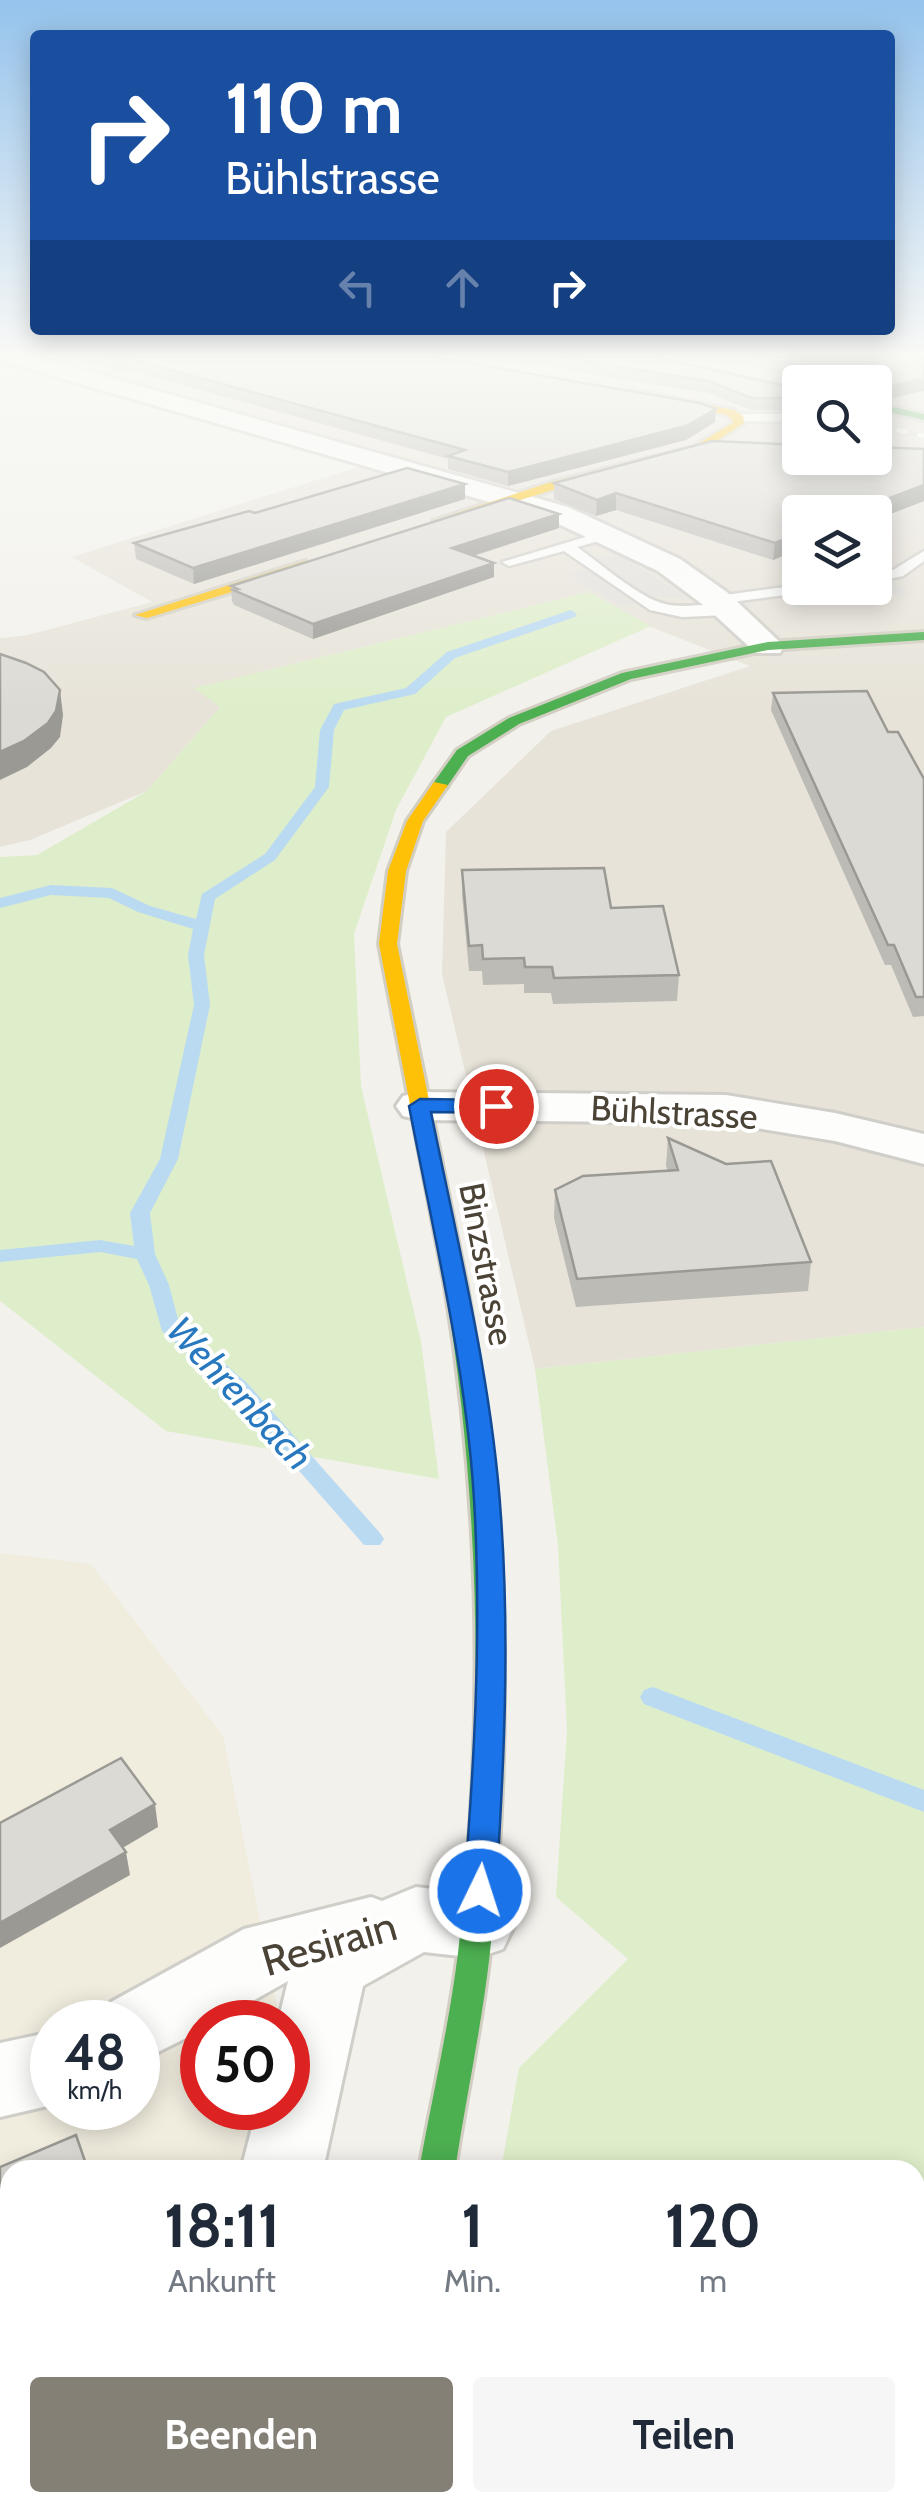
<!DOCTYPE html>
<html lang="de">
<meta charset="utf-8">
<style>
:root{--surface:#fff;--page:#f6f6f7;--text:#1f2937;--muted:#747a83;--accent:#858076}
body{margin:0;font-family:Cabin,sans-serif;background:var(--page);color:var(--text);height:100vh;display:flex;flex-direction:column;font-size:38px;white-space:nowrap}
*{box-sizing:border-box;margin:0}
p{font-size:32px;color:var(--muted)}
.icon{flex:none;width:55px;height:55px;fill:none;stroke:currentColor;stroke-width:2;stroke-linecap:round;stroke-linejoin:round}
.map{position:relative;flex:1;overflow:hidden}
.drawer{position:absolute;left:0px;top:2160px;width:925px;height:352px;display:flex;flex-direction:column;background:var(--surface);border-radius:30px 30px 0 0;box-shadow:0 5px 25px #0003}
.drawer>*{flex:none}
.banner{position:absolute;left:30px;top:30px;width:865px;height:305px;border-radius:10px;box-shadow:0 5px 25px #0003;background:#1a4fa0;color:#fff;overflow:hidden}
.tools{position:absolute;left:782px;top:365px;display:grid;gap:20px}
.tools a{display:grid;place-items:center;width:110px;height:110px;border-radius:10px;background:var(--surface);box-shadow:0 5px 25px #0003;font-size:50px}
.speed{position:absolute;left:30px;top:2000px;display:flex;gap:20px;font-size:50px;font-weight:700;text-align:center}
.speed>*{display:grid;place-content:center;width:130px;height:130px;border-radius:50%;background:var(--surface);box-shadow:0 5px 25px #0003;line-height:1}
.speed small{font-size:25px;font-weight:400}
.speed .limit{border:15px solid #d22;background:#fff;color:#111}
.pin{position:absolute;display:grid;place-items:center;width:85px;height:85px;color:#fff;margin:-42px;border:5px solid #fff;border-radius:50%;box-shadow:0 2px 10px #0007}
.me{position:absolute;width:110px;margin:-55px;rotate:4deg;stroke-linejoin:round;filter:drop-shadow(0 0 8px #0008)}
.turn{display:flex;align-items:center;gap:35px;height:210px;padding:0 30px;font-size:45px}
.turn .icon{width:130px;height:130px;stroke-width:2.5}
.turn b{display:block;font-size:70px;line-height:85px}
.lanes{display:flex;align-items:center;height:95px;padding:0 30px;background:#0003;justify-content:center;gap:50px;direction:ltr}
.lanes .off{opacity:.35}
.eta{display:flex;justify-content:space-evenly;align-items:center;height:170px;text-align:center}
.eta b{font-size:60px;font-weight:800;line-height:70px}
.action{display:flex;gap:20px;margin-top:auto;padding:20px 30px}
.action a{flex:1;height:115px;border-radius:10px;background:var(--accent);color:#fff;font-size:40px;font-weight:800;line-height:115px;text-align:center}
.action a+a{background:var(--page);color:var(--text)}
.map>svg:first-child{display:block}
</style>
<div class="map">
<svg width="924" height="2511" viewBox="0 0 924 2511">
<rect width="100%" height="100%" fill="#f2f1ec"/>
<path fill="#e7e3d9" fill-rule="evenodd" d="M18 357H924V1327L535 1369 442 974 446 832 551 731 750 666 651 627 589 592 195 688 221 706 147 791 30 840 0 847V638L28 635 152 602 72 557 368 464ZM800 382H875V458H800ZM800 512H875V588H800Z"/>
<path fill="#f0ecde" fill-rule="evenodd" d="M0 1553 91 1564 223 1736 279 2017 278 2022H202V2108H259L244 2170H10V2502L102 2503 97 2511H0ZM52 2022H138V2108H52Z"/>
<g fill="#deeeca">
<path d="M589 592 651 626 446 717 396 810 354 934 361 1086 421 1342 439 1479 166 1431 0 1301V857L37 855 147 791 220 707 194 688Z"/>
<path d="M924 1327V2511H438L440 2502H915V2170H501L519 2068 628 1959 556 1897 567 1730 558 1545 535 1369Z"/>
</g>
<g fill="#e2e0db">
<path d="M568 556 625 557 686 598 654 597 622 607 570 576 586 567Z"/>
<path d="M894 582 910 593 794 608 780 596 875 588V584Z"/>
</g>
<g fill="none" stroke-linecap="round" stroke-linejoin="round">
<g fill="#badaf2" fill-rule="evenodd">
<path d="M571 610 577 614 575 617 455 658 415 694 344 710 334 730 329 787 275 860 215 899 204 955 210 1005 178 1159 150 1213 155 1254 169 1285 179 1323 248 1384 380 1533 384 1539 380 1545H364L232 1394 162 1331 149 1285 137 1259 100 1252 0 1262V1250L100 1240 134 1246 130 1213 160 1159 194 1005 188 955 193 929 138 912 109 898 51 895 0 908V898L51 885 112 888 150 906 196 919 202 894 265 854 315 787 320 730 334 704 406 688 447 652Z"/>
<path d="M653 1687 924 1790V1812L644 1704 640 1697 644 1690Z"/>
</g>
<defs>
<g id="lane">
<path d="M739 414H800V422L735 421Z"/>
<path d="M609 530 616 534 614 537 577 547C600 563 639 598 665 604 686 610 718 599 736 610L728 615 682 617 650 610 564 551 509 566 502 562Z"/>
<path d="M924 551V561L903 576 875 582V574L893 570Z"/>
<path d="M800 585 815 588 808 592 717 604 710 600 717 596Z"/>
</g>
<g id="street">
<path d="M1 357H37L568 507 680 559 728 593 784 646 780 653H756L706 607 658 571 548 519 5 362Z"/>
<path d="M420 1092 726 1095 835 1113 924 1134V1164L835 1141 726 1123 420 1120 403 1116 396 1106 403 1096Z"/>
<path d="M416 1887 477 1894 503 1903 514 1926 503 1949 477 1958 424 1952 363 1986 323 2170H241L257 2108H288V2022H278L288 1981 216 2022H202V2030L138 2062V2022H101L111 2002 244 1929 371 1897 382 1901Z"/>
<path d="M52 2032V2105L0 2117V2043Z"/>
<path d="M102 2502H197L194 2511H98Z"/>
</g>
<g id="fast">
<path d="M875 403 924 414V420L875 409Z"/>
<path d="M924 632V640L768 650 631 679 519 724 468 756 446 788 432 785 457 750 509 718 622 673 768 642Z"/>
<path d="M456 1279 467 1286C507 1506 514 1730 490 1952 482 2025 466 2097 455 2170H419C432 2098 449 2026 458 1953 485 1731 481 1507 445 1286Z"/>
<path d="M345 2502H385L383 2511H343Z"/>
</g>
<g id="slow">
<path d="M632 390 734 410 743 416 744 423 701 451 556 489 443 524 433 521 548 483 693 447 734 422 727 415 628 395Z"/>
<path d="M305 561 311 565 310 568 147 618 135 615Z"/>
<path d="M434 782 448 785 423 821 406 871 397 944 467 1286 456 1293 445 1286 379 944 388 871 407 821Z"/>
</g>
</defs>
<use href="#lane" stroke="#d0cec9" stroke-width="5"/>
<use href="#street" stroke="#d0cec9" stroke-width="6"/>
<use href="#fast" stroke="#d2cec2" stroke-width="6"/>
<use href="#slow" stroke="#d2cec2" stroke-width="6"/>
<use href="#lane" fill="#fdfdfc" fill-rule="evenodd"/>
<use href="#street" fill="#fdfdfc" fill-rule="evenodd"/>
<use href="#fast" fill="#4caf50" fill-rule="evenodd"/>
<use href="#slow" fill="#ffc107" fill-rule="evenodd"/>
<defs>
<path id="rail" d="M875 425 924 436"/>
</defs>
<use href="#rail" stroke="#dadad9" stroke-width="5"/>
<use href="#rail" stroke="#fff" stroke-width="4" stroke-dasharray="11" stroke-linecap="butt"/>
</g>
<g fill="#bdbbb6">
<path d="M75 357H432L716 409 715 422 686 440 508 486 448 469V459L128 370 119 372Z"/>
<path d="M487 357H654L800 389V410H751L707 393Z"/>
<path d="M697 357H924V391L892 398 876 394 875 396V382H802V378Z"/>
<path d="M924 449V501L875 520 800 512V549L773 560 616 510 596 516 554 499V483Z"/>
<path d="M465 484V499L194 584 136 559 134 543 255 513Z"/>
<path d="M559 528 474 556 494 577 313 639 234 605 232 601 231 586Z"/>
<path d="M773 693 888 732 924 779V1016L913 1017 891 965H885L771 710Z"/>
<path d="M462 870 611 908 679 975 677 1001 553 1004 551 993H524V984L483 985 482 971H469L462 895Z"/>
<path d="M668 1138 811 1262 808 1291 576 1307 554 1218 555 1190 668 1171 666 1166Z"/>
</g>
<g fill="#9a9994">
<path d="M127 358 128 370 119 372 118 360Z"/>
<path d="M924 379V391L892 398 894 385Z"/>
<path d="M716 409 715 422 686 440 508 486V472Z"/>
<path d="M465 484V499L194 584 193 568Z"/>
<path d="M924 485V501L875 520V512H853Z"/>
<path d="M616 493V510L596 516 597 500Z"/>
<path d="M559 514V528L453 562 452 548Z"/>
<path d="M800 533V549L773 560 775 543Z"/>
<path d="M494 563V577L313 639V624Z"/>
<path d="M60 690 63 715 60 737 51 748 27 767 0 780V752Z"/>
<path d="M155 1804 158 1827 114 1853 110 1830Z"/>
<path d="M126 1852 130 1875 0 1948V1923Z"/>
</g>
<g fill="#dcdad4" stroke="#9a9994" stroke-width="2.5">
<path d="M110 357H432L700 403 716 409 686 426 508 472 448 456 465 450 127 358 118 360Z"/>
<path d="M560 357H654L800 389V398H752L708 381Z"/>
<path d="M757 357H924V379L894 385 877 382 875 386V382H805L803 366Z"/>
<path d="M712 441 800 445V458H875V447L924 449V485L853 512H800V533L775 543 616 493 597 500 554 483Z"/>
<path d="M407 468 465 484 193 568 134 543 249 511 255 513Z"/>
<path d="M509 498 559 514 452 548 494 563 313 624 233 590 238 589 231 586Z"/>
<path d="M0 654 26 663 44 672 60 690 56 711 48 723 24 741 0 752Z"/>
<path d="M867 691 888 732H898L924 779V997H916L894 945H888L773 693Z"/>
<path d="M604 868 611 908 663 906 679 975 554 978 552 967H525L524 958 483 959 482 945 469 946 462 870Z"/>
<path d="M668 1138 726 1164 771 1161 811 1262 577 1279 555 1190 583 1176 678 1170Z"/>
<path d="M121 1758 155 1804 110 1830 126 1852 0 1923V1823Z"/>
<path d="M76 2135 88 2170H10V2289L0 2258V2167Z"/>
</g>
<linearGradient id="sky" x2="0" y2="1"><stop stop-color="#95c3ec"/><stop offset="0.5" stop-color="#f9f9f6"/><stop offset="1" stop-color="#f9f9f6" stop-opacity="0"/></linearGradient>
<rect width="924" height="708" fill="url(#sky)"/>
<path fill="#1a73e8" stroke="#114b97" stroke-width="2.5" d="M420 1099 496 1100 507 1106 496 1113 431 1112C458 1246 492 1380 501 1517 510 1642 504 1766 496 1891L491 1900 480 1904 469 1900 464 1891C474 1766 481 1643 475 1518 469 1379 435 1242 409 1106Z"/>
<g text-anchor="middle" dominant-baseline="central" stroke-width="8" stroke-linejoin="round" paint-order="stroke">
<g font-size="35" fill="#4a4336" stroke="#fff">
<text transform="translate(674 1112) rotate(3)">Bühlstrasse</text>
<text transform="translate(487 1264) rotate(79)">Binzstrasse</text>
</g>
<g font-size="38" font-style="italic" fill="#2778be" stroke="#fff">
<text transform="translate(240 1393) rotate(47)">Wehrenbach</text>
</g>
<g font-size="42" fill="#4a4336" stroke="#fff">
<text transform="translate(329 1943) rotate(-16)">Resirain</text>
</g>
</g>
</svg>
<div class="tools">
<a><svg class="icon" aria-label="search" viewBox="0 0 24 24"><circle cx="10" cy="10" r="6"/><path d="M15 15l6 6"/></svg></a>
<a><svg class="icon" aria-label="layers" viewBox="0 0 24 24"><path d="M12 4l9 5-9 5-9-5zM3 14l9 5 9-5"/></svg></a>
</div>
<div class="speed"><div>48<small>km/h</small></div><div class="limit">50</div></div>
<div class="pin" style="left:496px;top:1106px;background:#d93025"><svg class="icon" aria-label="arrive" viewBox="0 0 24 24"><path d="M6 21V4h12l-3 4 3 4H6"/></svg></div>
<svg class="me" style="left:480px;top:1891px" viewBox="-20 -20 40 40"><circle r="17" fill="#1a73e8" stroke="#fff" stroke-width="3"/><path d="M0-11L8 9 0 5-8 9z" fill="#fff"/></svg>
<div class="banner">
<div class="turn"><svg class="icon" aria-label="right" viewBox="0 0 24 24"><path d="M7 20v-9h11M14 6l5 5-5 5"/></svg><div><b>110 m</b>Bühlstrasse</div></div>
<div class="lanes"><svg class="icon off" aria-label="left" viewBox="0 0 24 24"><path d="M17 20v-9H6M10 6l-5 5 5 5"/></svg><svg class="icon off" aria-label="ahead" viewBox="0 0 24 24"><path d="M12 20V5M6 11l6-6 6 6"/></svg><svg class="icon" aria-label="right" viewBox="0 0 24 24"><path d="M7 20v-9h11M14 6l5 5-5 5"/></svg></div>
</div>
<section class="drawer">
<div class="eta">
<div><b>18:11</b><p>Ankunft</p></div>
<div><b>1</b><p>Min.</p></div>
<div><b>120</b><p>m</p></div>
</div>
<div class="action"><a>Beenden</a><a>Teilen</a></div>
</section>
</div>
